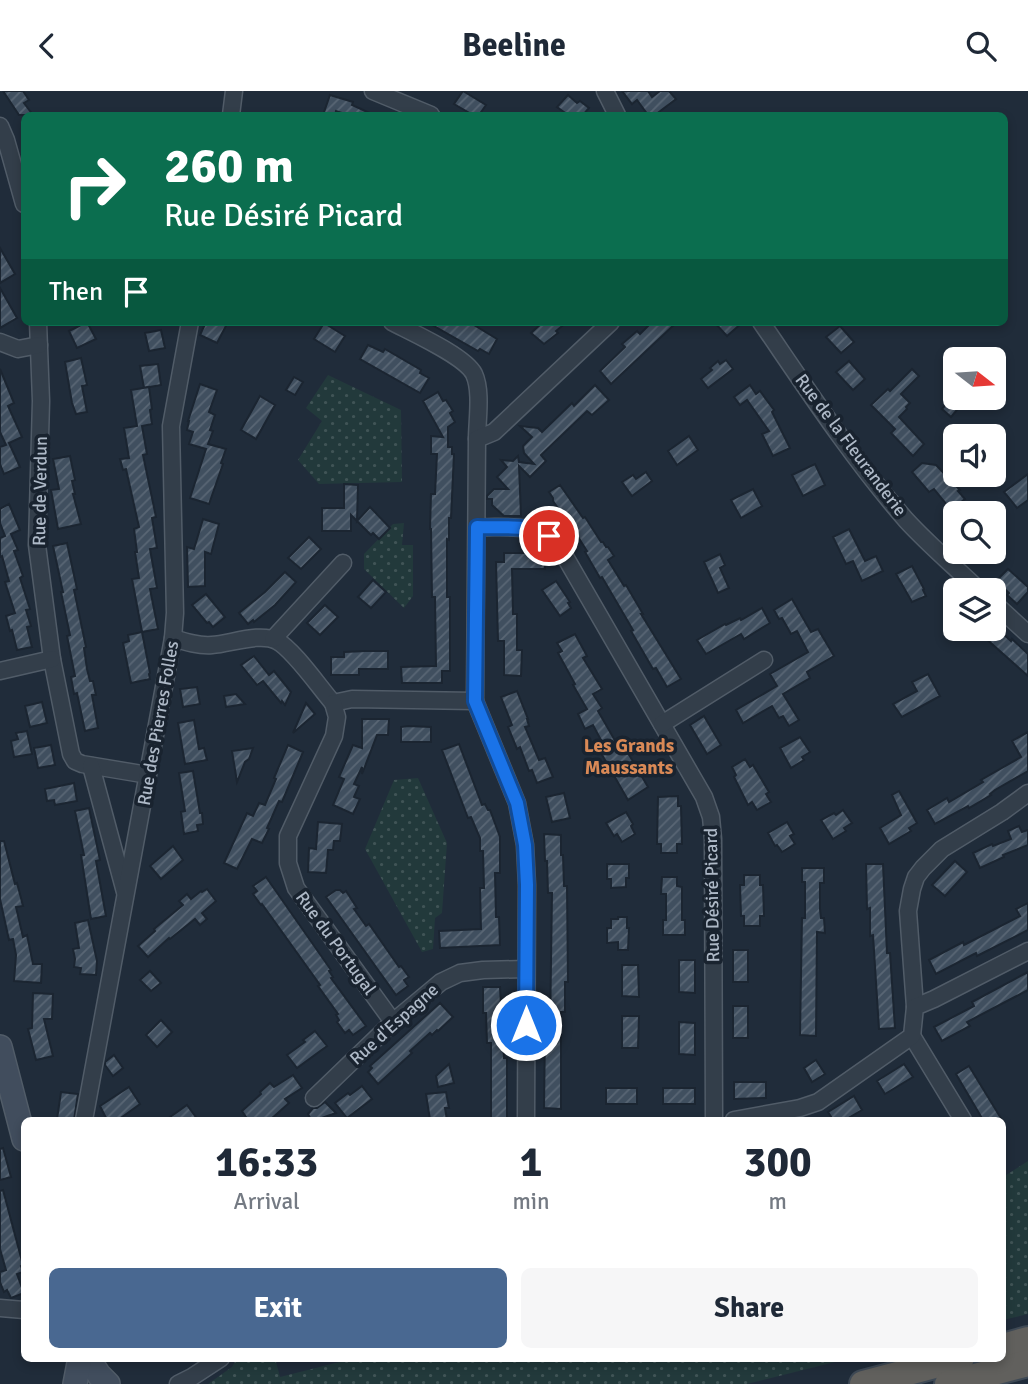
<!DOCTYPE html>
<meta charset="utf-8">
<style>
:root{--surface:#fff;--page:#f6f6f7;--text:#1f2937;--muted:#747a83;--accent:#496891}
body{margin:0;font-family:Signika,sans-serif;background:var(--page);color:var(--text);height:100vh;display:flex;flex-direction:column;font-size:26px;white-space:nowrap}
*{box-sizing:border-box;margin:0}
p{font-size:23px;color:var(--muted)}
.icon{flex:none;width:38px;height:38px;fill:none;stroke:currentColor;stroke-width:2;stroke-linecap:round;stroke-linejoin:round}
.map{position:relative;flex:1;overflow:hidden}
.details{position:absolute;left:21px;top:1026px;width:985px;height:245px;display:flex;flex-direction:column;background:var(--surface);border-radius:10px;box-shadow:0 4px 10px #0003}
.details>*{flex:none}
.top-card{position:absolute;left:21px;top:21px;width:987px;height:214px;border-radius:10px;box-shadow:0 4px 10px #0003;background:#0b6e4f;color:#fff;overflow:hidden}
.needle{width:46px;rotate:107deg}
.buttons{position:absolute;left:943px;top:256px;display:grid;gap:14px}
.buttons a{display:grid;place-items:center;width:63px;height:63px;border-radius:10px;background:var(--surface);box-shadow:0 4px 10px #0003;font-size:35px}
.pin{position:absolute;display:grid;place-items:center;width:60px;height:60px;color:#fff;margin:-30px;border:4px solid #fff;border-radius:50%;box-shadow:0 2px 7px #0007}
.me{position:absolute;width:77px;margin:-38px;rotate:0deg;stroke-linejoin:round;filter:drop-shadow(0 0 5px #0008)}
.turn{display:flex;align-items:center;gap:24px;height:147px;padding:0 28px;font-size:32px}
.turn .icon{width:91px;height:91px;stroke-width:2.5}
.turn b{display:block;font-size:49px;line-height:60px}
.then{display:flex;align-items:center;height:66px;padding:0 28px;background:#0003;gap:14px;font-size:26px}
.eta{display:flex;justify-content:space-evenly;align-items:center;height:119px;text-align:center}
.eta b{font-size:42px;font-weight:700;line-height:49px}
.button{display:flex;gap:14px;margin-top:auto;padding:14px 28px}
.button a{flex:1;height:80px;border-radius:10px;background:var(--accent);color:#fff;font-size:28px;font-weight:700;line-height:80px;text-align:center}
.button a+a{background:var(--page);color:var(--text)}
header{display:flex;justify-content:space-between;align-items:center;height:91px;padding:0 28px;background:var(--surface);font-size:32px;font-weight:700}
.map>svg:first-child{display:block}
</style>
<header><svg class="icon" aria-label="back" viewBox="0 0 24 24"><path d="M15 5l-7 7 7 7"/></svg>Beeline<svg class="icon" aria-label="search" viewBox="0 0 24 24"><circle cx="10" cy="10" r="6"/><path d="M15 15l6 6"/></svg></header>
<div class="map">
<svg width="1028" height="1293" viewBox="0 0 1028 1293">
<defs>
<pattern id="green-dots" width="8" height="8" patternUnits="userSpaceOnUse" patternTransform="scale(1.75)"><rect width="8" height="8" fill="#22393b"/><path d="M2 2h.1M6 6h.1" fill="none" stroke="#405456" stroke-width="1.8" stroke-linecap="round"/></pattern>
<pattern id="building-hatch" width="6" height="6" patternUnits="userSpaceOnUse" patternTransform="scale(1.75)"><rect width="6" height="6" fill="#404f5f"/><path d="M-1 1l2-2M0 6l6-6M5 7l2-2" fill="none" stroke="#596674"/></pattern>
</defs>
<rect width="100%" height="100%" fill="#202c3a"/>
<g fill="url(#green-dots)">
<path d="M328 284 401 319 402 391 319 393 298 369 322 330 306 317Z"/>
<path d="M404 432 402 454H413V505L404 517 364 478V463L393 433Z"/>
<path d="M418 687 447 752 442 822 435 827 433 858 422 861 365 758 394 689Z"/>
<path d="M1028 1070V1223L1003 1229V1086Z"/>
<path d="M237 1267H275L280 1286 355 1267H851L747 1293H208L232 1276Z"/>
</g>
<g fill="url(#building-hatch)" stroke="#1b2531" stroke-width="2">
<path d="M3 0H23L29 9 24 12 33 24H19Z"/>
<path d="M463 0 486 14 479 24H473L454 13Z"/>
<path d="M622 0H648L652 6 660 0H669L676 8 655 24H648L637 9 632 13Z"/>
<path d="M330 4 353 11 352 14 374 24H348L336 20 335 24H323Z"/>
<path d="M568 4 577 12 580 10 589 17 583 24H568L557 16Z"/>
<path d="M0 157 15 183 0 192Z"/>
<path d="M0 197 17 227 0 237Z"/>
<path d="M87 231 96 248 77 257 69 240Z"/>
<path d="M206 231H228L217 252 200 244Z"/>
<path d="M427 231H469L497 248 489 263 480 258 478 260Z"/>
<path d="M543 231H567L556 240 558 242 544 253 531 242Z"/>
<path d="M652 231H677L611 293 600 280 625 256 622 253 637 240 640 243Z"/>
<path d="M714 231H743L727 245Z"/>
<path d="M324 232 345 245 335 261 314 248Z"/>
<path d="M840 235 854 251 841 262 826 246Z"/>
<path d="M161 239 165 257 149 260 145 242Z"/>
<path d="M368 254 383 261 385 258 421 279 420 282 429 287 420 302 360 268Z"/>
<path d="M81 267 87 294 82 295 87 321 76 323 72 312 65 271Z"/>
<path d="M726 269 733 278 708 297 701 288 712 279 710 277 718 270 720 273Z"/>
<path d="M849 270 865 288 853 299 836 281Z"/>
<path d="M158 273 161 294 144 297 140 275Z"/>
<path d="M0 278 14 312 8 315 22 346 9 352 20 376 4 383 0 373V356L6 354 0 341Z"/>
<path d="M912 278 919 285 901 303 910 312 906 316 907 318 899 326 924 353 913 365 891 342 895 338 871 314 888 298 890 300Z"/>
<path d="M294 286 303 291 295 304 286 299Z"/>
<path d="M200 293 217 299 209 321 215 324 210 339 213 340 208 353 226 358 221 372 223 373 209 413 190 407 206 358 189 353 193 341 187 339 189 330H188Z"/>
<path d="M595 294 609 309 592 324 587 320 541 364 546 370 530 386 519 375 521 425H504L492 414V408H487V405L494 398H508L497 386 507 376 501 369 513 370 518 365 519 371 534 373 524 362 523 355 532 346 520 335 538 337 542 341 572 312 574 315Z"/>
<path d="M750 294 756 303 760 300 774 319 772 321 790 357 773 365 762 343 769 340 747 309 740 314 734 306Z"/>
<path d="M149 296 152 318 150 319 152 333 142 335 147 363 143 364 156 426 152 427 157 457 150 458 157 497 150 498 158 538 142 541 132 488 139 487 135 461H137L134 438 139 436 126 378 123 379 120 368 129 367 124 337 137 335 131 299Z"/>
<path d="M438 301 443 310 446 309 453 320 450 322 455 331 448 336V356H452V363H454L451 427H449V449L447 448V506H450V580H442V592H402L401 576 436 575 435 506H432L431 438H430L431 403H435L437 363H431V345L443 346 423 310Z"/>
<path d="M260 305 275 314 256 348 241 339Z"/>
<path d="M953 306H968L951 326 942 318Z"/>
<path d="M689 345 698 359 677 374 668 360Z"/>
<path d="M70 365 75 389 72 390 75 403H73L81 433 58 438 51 399 59 398 53 368Z"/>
<path d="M922 372 936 374 960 399 958 400 965 408 951 419 934 398 929 401 912 381Z"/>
<path d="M815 373 825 394 803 405 792 384Z"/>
<path d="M646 381 652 390 632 405 622 391 633 384 636 388Z"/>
<path d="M1028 383V409L1017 417 1004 401Z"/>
<path d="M344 393 358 394 357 430 370 416 390 437 379 448 373 442 371 444 351 424V440H322V417H344Z"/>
<path d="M560 394 583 427 585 426 601 451H603L606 456H608L614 465 608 469 624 495 626 494 643 523H641L681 588 667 596 656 577 653 578 646 566 631 540 633 539 602 486 600 487 585 461 587 460 563 422 562 423 553 410V407L549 401Z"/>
<path d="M753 398 762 415 741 427 731 409Z"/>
<path d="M9 413 20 439 11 443 18 459 14 460 23 485 20 487 30 518 26 519 31 535 27 536 32 556 17 559 12 539 10 540 6 525 15 522 5 491 9 490 2 465 0 466V447L5 445 0 432V418Z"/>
<path d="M203 428 219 433 211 463 205 461V495L188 496 187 456 194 458Z"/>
<path d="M849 438 865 470 876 465 883 480 862 490 853 470 846 473 833 446Z"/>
<path d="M309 446 321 458 301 478 288 467Z"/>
<path d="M67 452 77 498 74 499 86 556 84 557 87 578 90 590H93L96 604H92L98 637 85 640 77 602 74 603 71 586 75 585 67 545 70 544 61 501H63L53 455Z"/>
<path d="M504 462H544L545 478H512L513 523H517V559H522L521 585 504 584V550H498L496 471H504Z"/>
<path d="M720 463 725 474 720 477 729 497 718 502 704 471Z"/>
<path d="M912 475 924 498 923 499 926 505 912 511 896 483Z"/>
<path d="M1008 478 1028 496V501L1017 513 1007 504 1009 502 996 490Z"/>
<path d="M285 481 296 491 275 514 254 531 253 529 248 533 239 522 265 501Z"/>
<path d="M373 489 386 501 371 517 358 506Z"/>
<path d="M556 490 570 511 568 512 571 517 560 525 542 499Z"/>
<path d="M206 503 225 526 213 536 209 531 207 532 192 514Z"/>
<path d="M792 508 811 541 818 538 834 565 807 581 810 587 783 603 799 629 789 635 783 625 779 627 772 615 743 632 736 619 777 595 770 583 808 561 797 540 791 543 782 527 779 528 774 519Z"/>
<path d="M325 514 338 526 320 544 307 532Z"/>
<path d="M762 517 770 532 744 548 741 543 706 563 697 549 725 533 726 534 740 527 741 529Z"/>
<path d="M974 537H997L1011 550 1012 548 1028 563V585Z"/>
<path d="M142 541 150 582 149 583 150 588 131 592 123 552 129 550 128 544Z"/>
<path d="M575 543 587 565 583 567 602 598 593 603 602 617 598 620 617 653 621 650 648 696 628 709 601 662 604 661 599 652 602 651 593 634 585 638 578 623 587 618 573 594 575 593 558 562 562 560 557 552Z"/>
<path d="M366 560H388V578H359V584H331V566H344V561Z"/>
<path d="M254 565 269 584 274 580 291 601 285 614 282 610 281 612 263 590 257 594 241 574Z"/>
<path d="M928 583 940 605 902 626 893 613 917 600 912 591Z"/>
<path d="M197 596 200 613 183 616 180 598Z"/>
<path d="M517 600 528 628H527L529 635 525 636 539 669 545 667 553 686 537 692 532 679 529 680 520 656 517 658 508 636 512 634 501 606Z"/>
<path d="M236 603 245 613 226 616 224 605Z"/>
<path d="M42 611 47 632 30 636 25 615Z"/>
<path d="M306 612 315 623 293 642Z"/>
<path d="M704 625 721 654 707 663 690 634Z"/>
<path d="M362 628H389L388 644H377L362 683V676L354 693 359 695 354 706 360 708 353 723 333 714 344 688 339 686 353 654 362 657Z"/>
<path d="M194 629 199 658 204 657 207 669 185 673 178 632Z"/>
<path d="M408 635 431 636V651H401V636Z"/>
<path d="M27 640 32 663 14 666 11 650 18 648 16 642Z"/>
<path d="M1028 641V680L995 699 990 703 991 704 969 717 968 715 935 733 927 719 947 707 949 711 983 691 981 689 1021 666 1012 650Z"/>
<path d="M800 646 810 661 802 666 804 669 791 677 780 657Z"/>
<path d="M459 653 482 714 485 713 488 719H490L500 746V782H495L496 826H499L500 854 440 857 439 840 481 838 480 797H484L483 760H480V747L471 726 468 727 442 659Z"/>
<path d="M51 654 55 674 38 677 34 657Z"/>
<path d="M288 654 303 661 282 711 279 710 267 737 269 738 262 752 252 748 237 778 224 772 247 722 253 725 259 712 265 714 276 688 274 687Z"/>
<path d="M253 657 249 668 245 671 237 691 232 660Z"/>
<path d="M745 668 750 676 753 674 769 701 766 703 771 711 757 719 752 711 748 714 734 686 736 684 732 676Z"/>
<path d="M193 680 200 722H202L203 733 197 734 198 740 184 743 181 721 185 720 179 682Z"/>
<path d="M74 692 77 710 55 714 54 709 47 710 45 698Z"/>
<path d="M899 700 917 732 909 737 911 740 889 753 880 737 901 724 892 704Z"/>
<path d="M564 702 570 727 552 731 546 706Z"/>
<path d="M678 705V715H681L682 753H677V762H661V753H657L658 706Z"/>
<path d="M89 717 100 769 96 770 106 825 91 828 81 764H84L75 720Z"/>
<path d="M843 719 852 732 844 737 846 740 833 748 821 729 834 722 836 724Z"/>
<path d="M626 721 633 733 631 735 635 743 622 751 617 743 614 745 606 732Z"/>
<path d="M318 731 342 733 340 750H334L333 759H328L326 782 308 781 309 757 316 758Z"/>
<path d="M787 731 794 743 790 745 795 753 782 761 777 754 775 755 768 742Z"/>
<path d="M1019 735 1022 741 1028 739V754L1003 764 1004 766 980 777 973 762 992 753 993 755 1011 748 1008 740Z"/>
<path d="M544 743 561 744V764H563L564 795H567L568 891H565V921H561V1018L544 1017 545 939H550L552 802H548L547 770H545Z"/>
<path d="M0 750H4L15 793 17 792 21 807 23 815 16 816 23 846 27 844 33 873H42L41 892 14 890 16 864 13 848 9 849 0 808Z"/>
<path d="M173 755 183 769 161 788 150 775Z"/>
<path d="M955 770 967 781 945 805 932 794Z"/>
<path d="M607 773H629V787H626V796L611 797V788H607Z"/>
<path d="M866 773H883L887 862H890L895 937 879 938 873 844 870 845V817L867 818Z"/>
<path d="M802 777H824V792H820V818L821 827H824L825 842 817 841 816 945 800 944 802 827H805V791H802Z"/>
<path d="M744 784H760V794H763L764 825H760V835H744V825H741L740 794H744Z"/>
<path d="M266 786 331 879 329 880 333 886 331 887 366 935 353 944 349 939 345 942 337 931 339 929 336 924 338 923 318 895 320 894 262 813 261 814 253 803 257 800 253 795Z"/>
<path d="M662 786H677V795L682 796V829H685V844H663V829H666V803H661Z"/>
<path d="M207 798 216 810 202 822 207 828 200 834 195 828 170 848 169 847 148 866 138 855 155 840 154 838 183 814 179 810 187 803 191 808 201 800 202 801Z"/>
<path d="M336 799H340L343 802 346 800 357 817 354 818 366 835 369 833 399 876 401 875 409 886 404 889 408 895 396 904 326 806Z"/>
<path d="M1028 812V839L977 865 976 862 936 883 929 869 963 851 964 854 1020 825 1016 818Z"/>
<path d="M618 826H627V837H629L628 859H618V851L607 852V837H611V828H618Z"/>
<path d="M88 829 97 870 96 884 80 883 81 877 74 876 75 868 73 858 79 857 75 832Z"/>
<rect x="733" y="859" width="15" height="32"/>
<path d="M679 869H695V902L679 901Z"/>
<path d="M622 874H638L639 906 622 905Z"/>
<path d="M150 880 161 892 151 900 140 889Z"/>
<path d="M1028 881V899L967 931 970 935 942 950 934 936 974 915 972 911Z"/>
<path d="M483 896H500L504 967H507V1029H491V952H487L486 922H483Z"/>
<path d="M33 902 53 903 52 928H44L53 965 36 969 28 938 32 937Z"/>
<path d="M440 912 453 926 438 940 437 939 432 944 430 942 410 960 412 962 378 993 368 981 372 977 370 975Z"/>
<rect x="733" y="915" width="15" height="32"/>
<path d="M622 925H639L638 957H622Z"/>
<path d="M161 929 172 941 157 956 146 944Z"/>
<path d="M679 931 695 932V964L679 963Z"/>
<path d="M315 940 327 955 297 977 287 964 305 951 303 949Z"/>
<path d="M114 964 123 977 113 985 105 974V971Z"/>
<path d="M816 969 825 983 812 991 804 977Z"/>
<path d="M449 973 454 992 438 996 436 985Z"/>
<path d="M904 973 913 986 885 1003 877 990Z"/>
<path d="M969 975 1002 1029H983L956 983Z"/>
<path d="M293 984 302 997 285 1008 289 1012 270 1029H248L242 1020 261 1003 260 1001 270 992 274 996Z"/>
<path d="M734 991H766V1007L734 1008Z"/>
<path d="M362 995 372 1008 347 1027 335 1012 348 1002 350 1004Z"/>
<path d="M129 996 140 1013 118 1029H107L100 1015Z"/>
<rect x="606" y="997" width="31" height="16"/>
<rect x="663" y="997" width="32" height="16"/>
<path d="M61 1001 78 1003 74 1029 57 1028Z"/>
<path d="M446 1001 449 1017H445L447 1029H430L426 1003Z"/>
<path d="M854 1005 862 1019 845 1029H833L828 1021Z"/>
<path d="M325 1011 336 1022 316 1029H311L308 1023 313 1017H317Z"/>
<path d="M187 1014 198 1029H166Z"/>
<path d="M3 1057 11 1086 0 1089V1058Z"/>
<path d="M3 1099 23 1174 21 1175 23 1181 17 1183 24 1202 11 1207 7 1199 4 1201 0 1191V1181L6 1179 0 1158V1100Z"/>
</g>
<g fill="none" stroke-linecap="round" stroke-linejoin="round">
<defs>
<g id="minor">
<path d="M373 0 431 24"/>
<path d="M605 0 617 24"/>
<path d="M231 24 234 0"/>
<path d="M0 35 6 49 24 113"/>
<path d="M38 231 41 310 37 454 52 568 71 663 75 670 82 673 148 684"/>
<path d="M392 231C411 241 465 265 474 283 482 300 477 330 477 348"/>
<path d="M761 231C807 298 852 367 906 429 929 454 955 476 979 499"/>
<path d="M0 251 18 258 39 254"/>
<path d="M477 436C505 437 532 432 556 450L704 706 711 726 713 748 714 1029"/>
<path d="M994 512 1028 543"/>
<path d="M173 547C186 551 199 555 212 554 230 553 260 541 277 550 293 558 320 597 333 612L352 608 475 610"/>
<path d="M273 548 343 472"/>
<path d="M0 580 52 568"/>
<path d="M333 612 337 626 334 645 288 745V772L296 797 393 931"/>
<path d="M662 633 764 569"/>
<path d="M91 675 125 801"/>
<path d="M915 916 908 820 912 798 916 786 923 777 942 758 1002 721 1028 702"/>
<path d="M912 945 963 1029"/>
<path d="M314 1007 393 931 441 891 460 882 483 879 526 878"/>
<path d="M84 1029 173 547 175 522 171 335 190 231"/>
<path d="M526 1029 527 794 525 754 517 712 475 610 477 348 494 341 611 231"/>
<path d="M734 1029 800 1017 818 1011 912 945 915 916 934 908 1028 860"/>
<path d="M0 1217 24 1219"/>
<path d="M178 1293 192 1286 221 1267"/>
</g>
<g id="secondary">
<path d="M0 956 24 1048"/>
<path d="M88 1267 99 1284 108 1293"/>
<path d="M75 1293 80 1267"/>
</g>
<g id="trunk">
<path d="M1003 1256 1028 1249"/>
<path d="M863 1293 961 1267"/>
<path d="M948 1293 1028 1272"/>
</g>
</defs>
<use href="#minor" stroke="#515c68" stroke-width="19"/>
<use href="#secondary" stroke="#515c68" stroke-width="26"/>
<use href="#trunk" stroke="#3e4955" stroke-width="30"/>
<use href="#minor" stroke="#333e4a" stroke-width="16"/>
<use href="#secondary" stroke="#414d5d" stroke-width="23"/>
<use href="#trunk" stroke="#61605d" stroke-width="26"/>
</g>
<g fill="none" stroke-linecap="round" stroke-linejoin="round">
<defs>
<path id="route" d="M526 934 527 794 525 754 517 712 475 610 477 436C501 437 528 433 549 445"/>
</defs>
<use href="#route" stroke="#114b97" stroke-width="18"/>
<use href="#route" stroke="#1a73e8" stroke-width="12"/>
</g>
<g text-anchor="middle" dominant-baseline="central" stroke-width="7" stroke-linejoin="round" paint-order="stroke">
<g font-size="18" fill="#aeb9c7" stroke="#19232f">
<text transform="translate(851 354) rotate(53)">Rue de la Fleuranderie</text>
<text transform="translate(40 400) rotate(-89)">Rue de Verdun</text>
<text transform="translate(158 632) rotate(-80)">Rue des Pierres Folles</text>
<text transform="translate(712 804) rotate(-91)">Rue Désiré Picard</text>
<text transform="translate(336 852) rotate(54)">Rue du Portugal</text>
<text transform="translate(394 933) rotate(-42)">Rue d'Espagne</text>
</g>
<g font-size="19" font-weight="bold" fill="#d98956" stroke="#19232f">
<text x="629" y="655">Les Grands<tspan x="629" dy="22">Maussants</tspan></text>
</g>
</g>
</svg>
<div class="buttons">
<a><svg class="needle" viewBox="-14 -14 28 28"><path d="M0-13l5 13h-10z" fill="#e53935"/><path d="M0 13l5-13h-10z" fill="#747a83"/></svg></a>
<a><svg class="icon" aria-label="sound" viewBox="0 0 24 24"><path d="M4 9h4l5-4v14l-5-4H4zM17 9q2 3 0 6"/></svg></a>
<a><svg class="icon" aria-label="search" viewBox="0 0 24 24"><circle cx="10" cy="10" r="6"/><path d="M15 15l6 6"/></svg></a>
<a><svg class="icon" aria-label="layers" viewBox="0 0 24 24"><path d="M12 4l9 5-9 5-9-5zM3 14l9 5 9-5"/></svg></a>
</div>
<div class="pin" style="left:549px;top:445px;background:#d93025"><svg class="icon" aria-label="arrive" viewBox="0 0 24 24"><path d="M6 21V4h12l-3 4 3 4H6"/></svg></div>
<svg class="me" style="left:526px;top:934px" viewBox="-20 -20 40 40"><circle r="17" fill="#1a73e8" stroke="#fff" stroke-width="3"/><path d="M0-11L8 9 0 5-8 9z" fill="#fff"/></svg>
<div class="top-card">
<div class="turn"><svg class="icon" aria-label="right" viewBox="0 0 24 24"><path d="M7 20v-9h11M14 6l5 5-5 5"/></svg><div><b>260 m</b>Rue Désiré Picard</div></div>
<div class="then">Then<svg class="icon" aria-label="arrive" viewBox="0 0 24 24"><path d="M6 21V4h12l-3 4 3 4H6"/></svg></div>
</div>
<section class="details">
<div class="eta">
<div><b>16:33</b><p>Arrival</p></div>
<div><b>1</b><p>min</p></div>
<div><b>300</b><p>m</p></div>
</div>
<div class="button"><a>Exit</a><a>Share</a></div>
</section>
</div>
